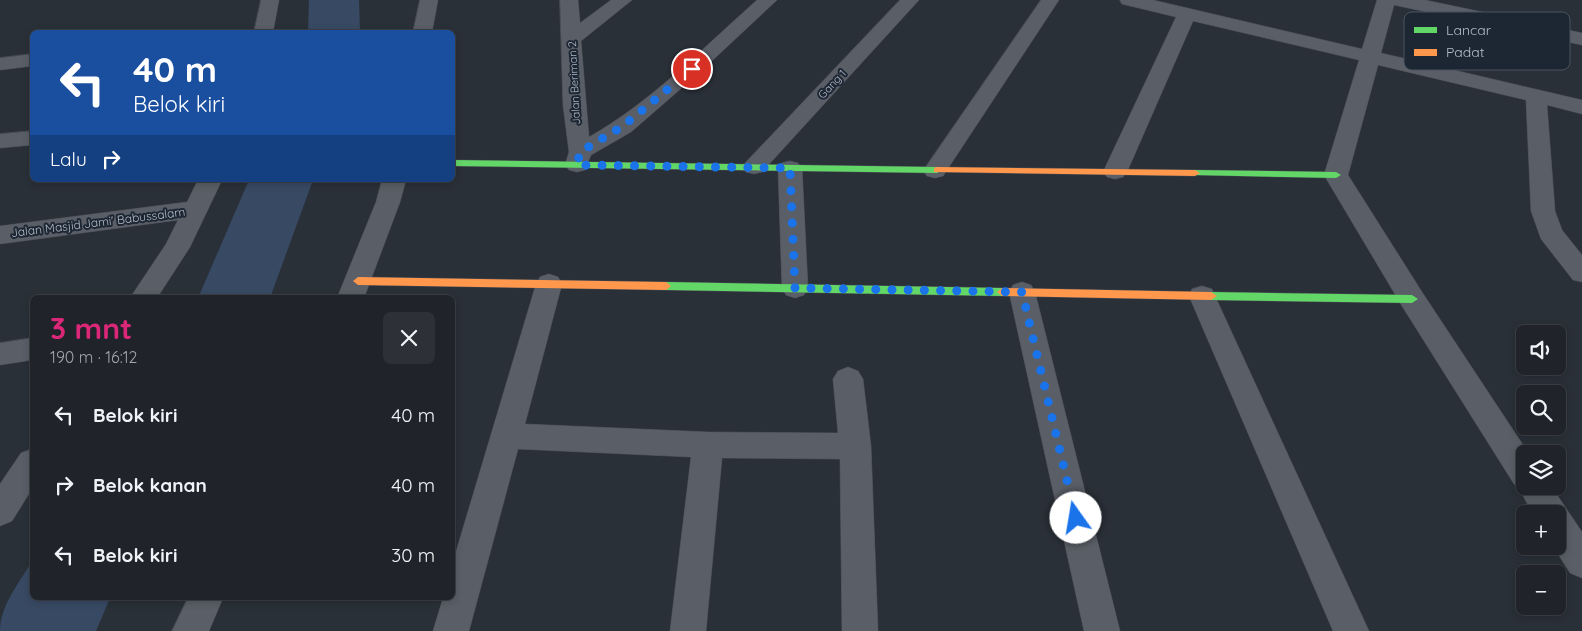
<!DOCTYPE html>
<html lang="id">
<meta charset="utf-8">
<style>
:root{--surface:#20242a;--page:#2d3036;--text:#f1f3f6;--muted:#a2a4a8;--line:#3d4147;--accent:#db2777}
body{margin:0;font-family:Quicksand,sans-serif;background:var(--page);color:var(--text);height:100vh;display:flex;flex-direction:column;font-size:19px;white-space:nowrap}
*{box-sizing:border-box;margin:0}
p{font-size:16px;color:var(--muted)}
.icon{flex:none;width:28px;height:28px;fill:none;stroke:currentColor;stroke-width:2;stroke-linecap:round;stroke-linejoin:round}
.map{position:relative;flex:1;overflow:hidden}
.side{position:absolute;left:30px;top:295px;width:425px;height:305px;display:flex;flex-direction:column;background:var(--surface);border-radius:8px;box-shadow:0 2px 8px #0003,0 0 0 1px var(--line)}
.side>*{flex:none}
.guide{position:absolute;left:30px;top:30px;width:425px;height:152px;border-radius:8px;box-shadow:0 2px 8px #0003,0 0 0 1px var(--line);background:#1a4fa0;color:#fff;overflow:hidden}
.buttons{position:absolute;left:1516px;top:325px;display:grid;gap:10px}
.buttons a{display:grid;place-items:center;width:50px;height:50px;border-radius:8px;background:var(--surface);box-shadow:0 2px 8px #0003,0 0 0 1px var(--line);font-size:25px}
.pin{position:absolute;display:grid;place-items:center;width:42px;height:42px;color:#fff;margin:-21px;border:2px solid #fff;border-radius:50%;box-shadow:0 1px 5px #0007}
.me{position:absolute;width:55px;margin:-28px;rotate:347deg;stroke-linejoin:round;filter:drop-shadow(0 0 4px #0008)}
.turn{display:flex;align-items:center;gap:18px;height:105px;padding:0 20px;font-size:22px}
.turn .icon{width:65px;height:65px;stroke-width:2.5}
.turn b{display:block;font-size:35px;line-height:42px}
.then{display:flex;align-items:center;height:48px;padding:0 20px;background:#0003;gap:10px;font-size:19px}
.round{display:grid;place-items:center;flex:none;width:52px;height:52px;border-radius:8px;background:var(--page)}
.head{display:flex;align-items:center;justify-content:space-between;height:85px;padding:0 20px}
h1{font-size:30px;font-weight:700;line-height:38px;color:var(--accent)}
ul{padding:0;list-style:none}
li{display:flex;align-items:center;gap:15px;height:70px;padding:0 20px}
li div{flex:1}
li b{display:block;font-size:19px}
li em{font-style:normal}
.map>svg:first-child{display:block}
</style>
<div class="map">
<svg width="1582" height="631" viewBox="0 0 1582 631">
<rect width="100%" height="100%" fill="#2a3038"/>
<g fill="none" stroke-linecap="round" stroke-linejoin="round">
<g fill="#384963" fill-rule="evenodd">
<path d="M309 0H359L360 32H308Z"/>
<path d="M249 180H313L270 298H198Z"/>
<path d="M32 565V598H110L96 631H0C0 607 17 586 29 566Z"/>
</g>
<defs>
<g id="street">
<path d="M261 0H279L273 32H254Z"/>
<path d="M420 0H438L432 32H413Z"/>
<path d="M560 0H578L580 23 611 0H632L581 41 589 137C651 102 704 47 757 0H777L699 73 631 132 591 155 585 170 577 172 569 170 565 165 569 152 563 105Z"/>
<path d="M900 0H919L762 172 754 174 746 172 742 167 746 162Z"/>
<path d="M1041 0H1059L943 176 935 178 927 176 923 171Z"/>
<path d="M1120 0H1153L1362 49 1377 0H1425L1582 33V45L1394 5 1381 53 1582 100V114L1547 105 1555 211 1562 230 1582 255V282L1573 280 1541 239 1531 211 1526 100 1378 65 1348 175 1422 292 1529 454H1525V486H1551L1582 532V578L1570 573 1553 546H1558V514H1533L1517 485 1514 484 1402 306 1324 175 1359 60 1193 21 1127 172 1123 177 1115 179 1107 177 1103 172 1176 17 1122 4Z"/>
<path d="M32 54V66L0 70V58Z"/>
<path d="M32 131V145L0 148V134Z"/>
<path d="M790 161 798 163 802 168 808 288 804 295 795 298 786 295 782 288 778 168 782 163Z"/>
<path d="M198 180H222L190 247 157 298H130L166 244 178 220 0 244V226L187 202Z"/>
<path d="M382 180H406L400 202 364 298H337L376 202Z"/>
<path d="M549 274 558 277 562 284 525 424 708 432 838 433 833 379 838 371 848 367 858 371 863 379 871 446 878 631H842L840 459 722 458 706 631H670L691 457 518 449 469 631H433L443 598H452V565L536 284 540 277Z"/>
<path d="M1022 282 1031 285 1035 292 1120 631H1084L1009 292 1013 285Z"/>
<path d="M1202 286 1212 289 1215 296 1369 631H1333L1189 296 1192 289Z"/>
<path d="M32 338V360L0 365V343Z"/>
<path d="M32 449V489L12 521 0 526V484L21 453Z"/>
<path d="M188 598H223L209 631H172Z"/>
</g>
<g id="fast">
<path d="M452 160 937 167 942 170 937 173 452 166Z"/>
<path d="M1195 170 1336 172 1341 175 1336 178 1192 175 1190 173 1192 171Z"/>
<path d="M666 282 1002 288 1007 292 1002 296 666 290 661 286Z"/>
<path d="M1211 292 1412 295 1418 299 1412 303 1211 300 1205 296Z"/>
</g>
<g id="slow">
<path d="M937 167 1195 170 1200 173 1195 176 934 172V168Z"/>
<path d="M358 277 666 282 671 286 666 290 358 285 353 281Z"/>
<path d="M1002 288 1211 292 1217 296 1211 300 1002 296 997 292Z"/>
</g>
</defs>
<use href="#street" stroke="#484c53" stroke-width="1"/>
<use href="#fast" stroke="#484c53" stroke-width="1"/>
<use href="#slow" stroke="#484c53" stroke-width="1"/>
<use href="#street" fill="#5a5e66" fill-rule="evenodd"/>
<use href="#fast" fill="#63d668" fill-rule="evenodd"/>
<use href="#slow" fill="#ff974d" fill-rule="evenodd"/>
</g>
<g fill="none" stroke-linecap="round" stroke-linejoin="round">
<path stroke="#1a73e8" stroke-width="9" stroke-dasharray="0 16.2" d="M692 69 623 126 580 152 577 165 790 168 795 288 1022 292 1076 518"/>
</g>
<g text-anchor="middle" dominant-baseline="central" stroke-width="4" stroke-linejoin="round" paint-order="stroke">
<g font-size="11" fill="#b4bcc9" stroke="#1d2633">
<text transform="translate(574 83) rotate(-93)">Jalan Beriman 2</text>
<text transform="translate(832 84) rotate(-47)">Gang 1</text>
</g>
<g font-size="12" fill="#b4bcc9" stroke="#1d2633">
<text transform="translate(98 222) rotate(-7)">Jalan Masjid Jami' Babussalam</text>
</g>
</g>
<rect x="1404" y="12" width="166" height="58" rx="8" fill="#1d2633" stroke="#4a5360" stroke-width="1"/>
<rect x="1414" y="27" width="23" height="6" fill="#63d668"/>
<rect x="1414" y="49" width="23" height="7" fill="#ff974d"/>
<g font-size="14" fill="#b4bcc9">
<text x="1446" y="35">Lancar</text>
<text x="1446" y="57">Padat</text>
</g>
</svg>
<div class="buttons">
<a><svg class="icon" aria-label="sound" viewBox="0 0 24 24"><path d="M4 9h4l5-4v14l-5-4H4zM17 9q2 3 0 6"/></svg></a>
<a><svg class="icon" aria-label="search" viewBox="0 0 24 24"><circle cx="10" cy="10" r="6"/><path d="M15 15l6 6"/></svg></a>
<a><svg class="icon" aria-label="layers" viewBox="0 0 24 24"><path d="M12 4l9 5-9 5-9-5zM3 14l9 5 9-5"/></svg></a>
<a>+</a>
<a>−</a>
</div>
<div class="pin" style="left:692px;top:69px;background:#d93025"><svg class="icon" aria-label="arrive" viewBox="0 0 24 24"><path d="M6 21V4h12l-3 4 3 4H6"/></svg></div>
<svg class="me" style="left:1076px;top:518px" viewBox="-20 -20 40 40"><circle r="19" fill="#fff"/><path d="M0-13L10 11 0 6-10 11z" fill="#1a73e8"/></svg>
<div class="guide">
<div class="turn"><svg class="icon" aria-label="left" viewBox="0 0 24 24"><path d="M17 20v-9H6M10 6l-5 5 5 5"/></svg><div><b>40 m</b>Belok kiri</div></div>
<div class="then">Lalu<svg class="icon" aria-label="right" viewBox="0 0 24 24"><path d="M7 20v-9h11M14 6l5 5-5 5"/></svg></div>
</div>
<section class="side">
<div class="head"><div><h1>3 mnt</h1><p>190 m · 16:12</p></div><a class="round"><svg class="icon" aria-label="close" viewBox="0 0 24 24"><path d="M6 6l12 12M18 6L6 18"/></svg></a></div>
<ul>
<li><svg class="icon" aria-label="left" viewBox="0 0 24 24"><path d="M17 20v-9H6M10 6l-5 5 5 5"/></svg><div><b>Belok kiri</b></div><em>40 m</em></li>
<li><svg class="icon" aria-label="right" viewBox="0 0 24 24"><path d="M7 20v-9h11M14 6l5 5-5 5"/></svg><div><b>Belok kanan</b></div><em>40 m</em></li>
<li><svg class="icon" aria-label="left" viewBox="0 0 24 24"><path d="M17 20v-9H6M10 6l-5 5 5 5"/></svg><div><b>Belok kiri</b></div><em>30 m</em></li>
</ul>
</section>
</div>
